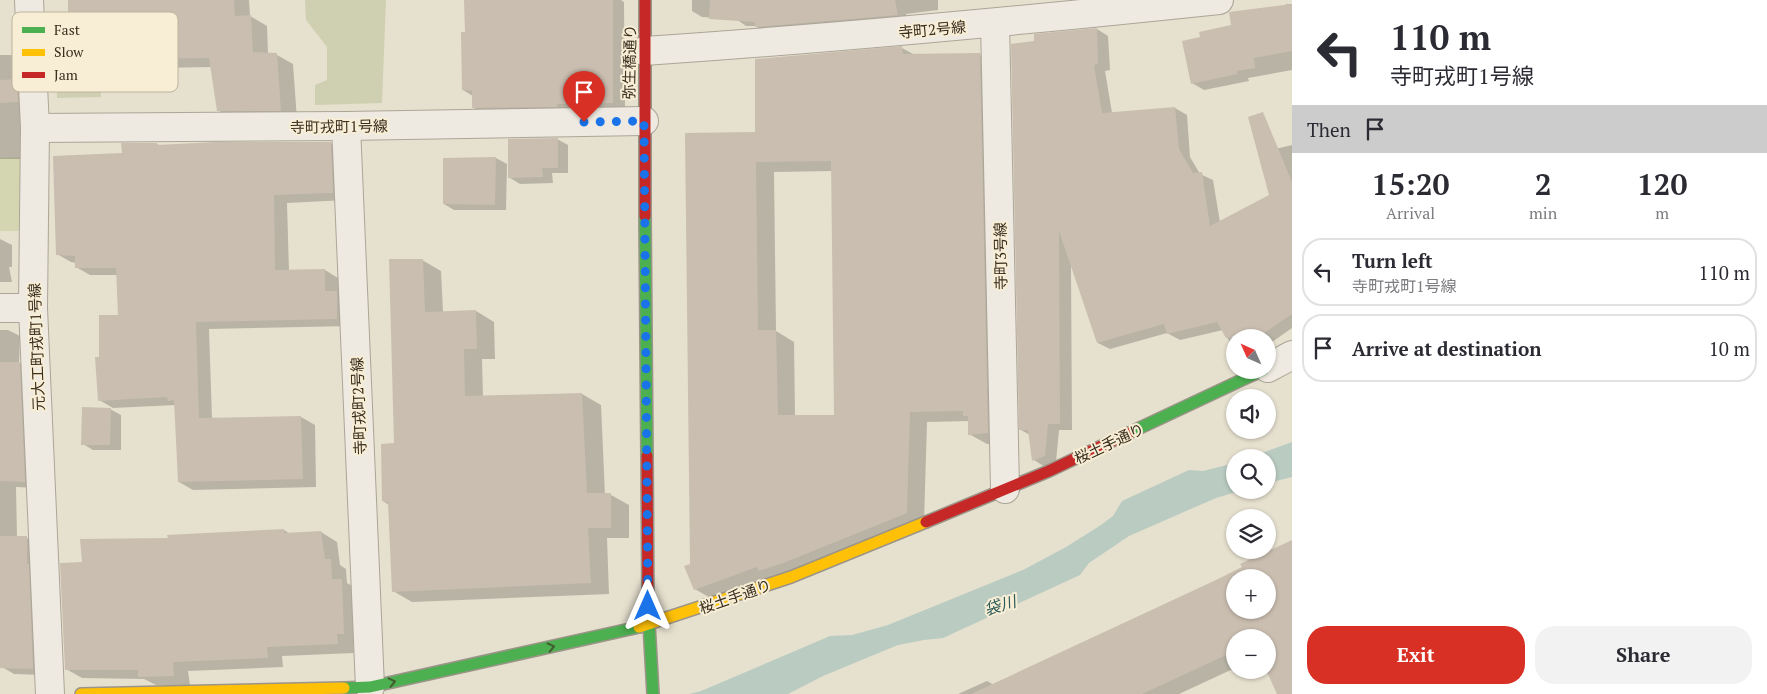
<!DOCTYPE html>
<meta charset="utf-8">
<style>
:root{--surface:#fff;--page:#f2f2f3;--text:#2b2b33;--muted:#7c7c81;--line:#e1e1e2;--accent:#d93025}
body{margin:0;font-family:"PT Serif","Noto Sans JP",serif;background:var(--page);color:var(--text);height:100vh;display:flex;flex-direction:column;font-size:19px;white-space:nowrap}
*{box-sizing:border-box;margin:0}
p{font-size:16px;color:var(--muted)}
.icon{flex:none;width:28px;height:28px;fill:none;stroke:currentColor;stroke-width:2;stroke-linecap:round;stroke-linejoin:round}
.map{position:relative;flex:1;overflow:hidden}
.details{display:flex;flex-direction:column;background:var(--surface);width:475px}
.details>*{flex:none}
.guide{background:#fff;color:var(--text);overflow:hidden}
.needle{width:32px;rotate:315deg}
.fabs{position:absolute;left:1226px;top:329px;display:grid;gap:10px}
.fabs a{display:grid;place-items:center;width:50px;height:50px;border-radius:50%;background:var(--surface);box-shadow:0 1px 4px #0004;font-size:25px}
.pin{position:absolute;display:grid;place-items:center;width:42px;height:42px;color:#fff;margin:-51px -21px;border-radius:50% 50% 50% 0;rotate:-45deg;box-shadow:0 0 5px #0007}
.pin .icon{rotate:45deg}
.me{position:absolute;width:55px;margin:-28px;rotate:0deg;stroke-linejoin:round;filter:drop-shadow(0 0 4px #0008)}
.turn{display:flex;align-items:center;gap:18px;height:105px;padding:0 15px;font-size:22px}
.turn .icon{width:65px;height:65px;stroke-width:2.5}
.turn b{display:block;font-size:35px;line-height:42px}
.then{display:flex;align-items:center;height:48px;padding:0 15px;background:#0003;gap:10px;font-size:19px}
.eta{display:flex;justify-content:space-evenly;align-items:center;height:85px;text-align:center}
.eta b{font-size:30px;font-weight:700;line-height:35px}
.primary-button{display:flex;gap:10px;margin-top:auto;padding:10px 15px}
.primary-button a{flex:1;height:58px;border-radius:20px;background:var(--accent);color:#fff;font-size:20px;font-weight:700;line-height:58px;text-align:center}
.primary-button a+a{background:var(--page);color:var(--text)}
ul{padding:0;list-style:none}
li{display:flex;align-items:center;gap:15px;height:68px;margin:0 10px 8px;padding:0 5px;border:2px solid var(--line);border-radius:20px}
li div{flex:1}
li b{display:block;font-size:19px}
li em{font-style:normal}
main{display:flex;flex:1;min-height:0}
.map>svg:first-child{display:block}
</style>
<main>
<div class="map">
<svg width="1292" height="694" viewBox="0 0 1292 694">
<rect width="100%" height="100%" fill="#e6e0cf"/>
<path fill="#d4d6b1" d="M26 157 27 231H0V158Z"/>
<g fill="#cfd0b1">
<path d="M305 0H386L382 103 315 105V85L327 80V47L306 20Z"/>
<path d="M100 41 101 97 57 98V42Z"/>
</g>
<g fill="#baccc2">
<path d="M1292 442V477L1268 483V458L1251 457Z"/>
<path d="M1235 463V490H1243L1216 498 1129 536 1089 563 1080 575 943 638 924 640 898 645 823 676 788 694H689L701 691 830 636 852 635 888 625 1023 570 1066 547 1101 525 1113 516 1122 501 1189 470 1203 471Z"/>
</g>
<g fill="#0003" fill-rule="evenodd">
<path d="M69 0H249L250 16 267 26 268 54 277 55 293 64 297 120H234L218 110 212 67 158 68 159 89 130 90 114 81 112 35H86L70 25Z"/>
<path d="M465 0H621L624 2 625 109 485 114 474 108 473 96 463 90 466 33Z"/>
<path d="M692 0H938V10L906 14 907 21 766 32 755 26H746L736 19 702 17 692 11Z"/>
<path d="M1286 4H1292V70L1248 78 1249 81 1204 90 1192 83 1201 38 1286 6Z"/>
<path d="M1097 29 1108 36 1110 70 1105 71 1112 113 1175 108 1187 115 1190 157 1200 174 1213 180 1220 222 1271 195 1259 153 1292 145V328L1268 345V338H1235V351L1223 330 1180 340 1167 333 1110 349 1098 343 1071 263 1072 430H1059L1056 462 1045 467 1034 460 1030 435 1021 430 1035 42Z"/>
<path d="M902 48 915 55H980L997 65 1006 443 987 444 969 434V421L927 422 924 523 712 599 695 589 691 565 756 133ZM832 171 835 416H795L794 342 776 331 774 172Z"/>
<path d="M0 55H13L24 61 26 159H0Z"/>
<path d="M557 139 568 145V173H552L553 183 520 184 510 178Z"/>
<path d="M331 143 344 151 347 200 287 203 289 271 325 270 338 278 339 294 350 301 351 326 209 329 212 419 301 417 315 425 316 487 193 490 179 482 176 405 113 408 99 400 100 359 119 316 118 275H90L76 267V263L71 262 57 254 123 154 157 144 160 146Z"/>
<path d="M496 158 507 164 506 210H454L444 204Z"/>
<path d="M0 239 12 245V267H9L12 282H0Z"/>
<path d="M422 260 441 271 443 312 476 311 494 322 495 359H482L483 397 582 394 601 405 605 495H611L629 505V538H607L609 594 412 602 393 591 389 505 383 501 396 444Z"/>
<path d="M0 330H8L20 336 19 363 31 371 37 488 16 487 17 537 27 538 39 545 45 675 14 674 2 667 0 664Z"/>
<path d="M110 409 121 415V450H93L83 444Z"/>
<path d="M284 530 290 534 321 532 337 542 340 565 346 569 347 583 357 589 360 642 353 643 354 653 282 656 283 667 188 671 190 685H156L144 679 82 678 66 669 83 564 169 539Z"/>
<path d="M1292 541V694H1281L1267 670 1268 638H1235V668L1179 694H958L987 681 994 685 1243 568ZM1235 578H1268V610H1235Z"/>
</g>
<g fill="#cabeb0" fill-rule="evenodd">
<path d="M68 0H234L235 16 251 15 253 52 277 53 281 111H217L209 58 142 59 143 80 113 82 111 26H68Z"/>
<path d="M464 0H613V103L557 104V107L472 108V91L462 90 461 32H465Z"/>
<path d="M710 0H895L898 15 755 27V22L709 19Z"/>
<path d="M1292 4V51L1254 58 1255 68 1237 71V74L1191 84 1182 41 1200 37 1199 32 1231 25 1229 12Z"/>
<path d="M1097 28 1098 64 1094 65 1102 113 1175 107 1179 149 1193 173 1202 172 1210 226 1269 195 1248 117 1263 112 1292 182V314L1257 338H1226L1217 322 1167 334 1164 324 1097 343 1059 231 1060 424H1048L1045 456 1032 461 1028 430H1019L1011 44 1034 41V34Z"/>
<path d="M902 46 903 54 980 53 988 433 968 435V416H963V411L910 412 907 513 786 562 759 571 757 567 694 590 684 566 690 564 685 133 755 132V59ZM831 161 834 415H778L776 330H758L756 162Z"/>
<path d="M17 79 18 102 0 103V80Z"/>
<path d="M558 138V168H542L543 177 508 178V139Z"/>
<path d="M215 142H331L333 193 274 195 275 270 325 269V291H337V319L196 322 199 418 301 416 303 479 178 482 174 400 168 401 167 397 98 401 95 357H99V315H118L116 268H75V256L56 255 53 156 122 153 121 143H157V145Z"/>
<path d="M496 157 495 205 443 204V158Z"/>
<path d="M389 259H423L425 312 476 310 477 349H464L465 396 582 393 587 493H611V528H588L591 583 392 592 388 502 382 501 381 444 394 443Z"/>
<path d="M0 362H20L25 482 0 481Z"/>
<path d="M82 407 111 408 110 445H81Z"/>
<path d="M284 529V533L321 531 325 559H331L332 579H342L344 634H337L338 644 267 647 268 658 173 662 174 676 138 677V670H65L60 563 82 562 80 539 168 538 167 535Z"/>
<path d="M0 536H27V564H29L33 669 0 668Z"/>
<path d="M1292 540V694H1277L1266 670H1268V638H1235V651L1142 694H971L1216 580 1242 567 1240 564ZM1235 578H1268V610H1235Z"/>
</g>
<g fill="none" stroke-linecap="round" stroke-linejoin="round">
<defs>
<g id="street">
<path d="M29 0 35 128 33 308 50 694"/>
<path d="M995 23 1005 489"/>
<path d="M644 51C836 38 1028 20 1219 0"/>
<path d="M346 126 370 687"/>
<path d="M35 128 346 126 644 121"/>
<path d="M0 308H33"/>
<path d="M1268 368 1292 355"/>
</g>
<g id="fast">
<path d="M645 216 647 456"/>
<path d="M1129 433 1263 370"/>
<path d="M648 606 653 694"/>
<path d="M344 688 370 687 639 627"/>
</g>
<g id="slow">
<path d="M639 627 791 577 926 522"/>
<path d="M81 694 344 688"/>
</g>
<g id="jam">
<path d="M645 216V0"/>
<path d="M647 456 648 606"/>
<path d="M926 522 1049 471 1129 433"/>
</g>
</defs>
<use href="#street" stroke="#aca598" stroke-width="30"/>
<use href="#fast" stroke="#9b9488" stroke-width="14"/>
<use href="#slow" stroke="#9b9488" stroke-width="14"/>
<use href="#jam" stroke="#9b9488" stroke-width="14"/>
<use href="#street" stroke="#eeeae1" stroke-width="28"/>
<use href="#fast" stroke="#4caf50" stroke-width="11"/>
<use href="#slow" stroke="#ffc107" stroke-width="11"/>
<use href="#jam" stroke="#c62828" stroke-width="11"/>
</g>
<defs><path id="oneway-chevron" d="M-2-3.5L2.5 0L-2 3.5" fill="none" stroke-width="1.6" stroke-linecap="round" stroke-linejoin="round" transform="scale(1.25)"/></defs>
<g stroke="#415b30">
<use href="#oneway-chevron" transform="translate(551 647) rotate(-13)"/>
<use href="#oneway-chevron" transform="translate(392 682) rotate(-13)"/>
</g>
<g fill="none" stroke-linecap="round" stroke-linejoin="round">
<path stroke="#1a73e8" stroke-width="9" stroke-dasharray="0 16.2" d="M584 122 644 121 648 606"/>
</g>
<g text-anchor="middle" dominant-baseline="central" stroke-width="4" stroke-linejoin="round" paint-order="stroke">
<g font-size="15" fill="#3b2e1f" stroke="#f7eed5">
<text transform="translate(932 29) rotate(-5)">寺町2号線</text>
<text transform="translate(629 62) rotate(-89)">弥生橋通り</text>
<text transform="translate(339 126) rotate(-1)">寺町戎町1号線</text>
<text transform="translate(1000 256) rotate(-91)">寺町3号線</text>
<text transform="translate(36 347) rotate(-92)">元大工町戎町1号線</text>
<text transform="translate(358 406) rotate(-92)">寺町戎町2号線</text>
<text transform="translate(1109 443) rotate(-25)">桜土手通り</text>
<text transform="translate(735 596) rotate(-19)">桜土手通り</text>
</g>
<g font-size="16" font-style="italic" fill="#2e5b5a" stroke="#f7eed5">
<text transform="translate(1000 605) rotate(-16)">袋川</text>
</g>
</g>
<rect x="12" y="12" width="166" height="80" rx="8" fill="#f7eed5" stroke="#bfb49e" stroke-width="1"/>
<rect x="22" y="27" width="23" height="6" fill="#4caf50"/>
<rect x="22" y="49" width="23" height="7" fill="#ffc107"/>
<rect x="22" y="72" width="23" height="6" fill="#c62828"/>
<g font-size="14" fill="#3b2e1f">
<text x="54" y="35">Fast</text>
<text x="54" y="57">Slow</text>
<text x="54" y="80">Jam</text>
</g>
</svg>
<div class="fabs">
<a><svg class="needle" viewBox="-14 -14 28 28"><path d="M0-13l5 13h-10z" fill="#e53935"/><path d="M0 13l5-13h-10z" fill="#7c7c81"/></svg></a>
<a><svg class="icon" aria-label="sound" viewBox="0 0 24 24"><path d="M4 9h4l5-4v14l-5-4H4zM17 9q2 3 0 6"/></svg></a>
<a><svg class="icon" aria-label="search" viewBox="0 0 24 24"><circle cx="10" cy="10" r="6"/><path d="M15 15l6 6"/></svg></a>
<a><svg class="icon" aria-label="layers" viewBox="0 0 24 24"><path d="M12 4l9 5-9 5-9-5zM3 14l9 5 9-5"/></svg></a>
<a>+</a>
<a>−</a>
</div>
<div class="pin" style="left:584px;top:122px;background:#d93025"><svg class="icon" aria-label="arrive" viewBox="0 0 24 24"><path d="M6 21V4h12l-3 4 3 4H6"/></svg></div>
<svg class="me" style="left:648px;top:606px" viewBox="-20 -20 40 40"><path d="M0-17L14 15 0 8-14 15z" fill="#1a73e8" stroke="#fff" stroke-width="4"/></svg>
</div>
<section class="details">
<div class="guide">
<div class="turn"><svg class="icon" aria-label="left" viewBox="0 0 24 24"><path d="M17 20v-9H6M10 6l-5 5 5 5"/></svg><div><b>110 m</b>寺町戎町1号線</div></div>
<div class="then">Then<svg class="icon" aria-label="arrive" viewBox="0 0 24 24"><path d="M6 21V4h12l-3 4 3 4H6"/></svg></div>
</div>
<div class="eta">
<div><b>15:20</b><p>Arrival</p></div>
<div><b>2</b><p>min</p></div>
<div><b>120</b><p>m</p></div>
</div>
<ul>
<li><svg class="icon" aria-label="left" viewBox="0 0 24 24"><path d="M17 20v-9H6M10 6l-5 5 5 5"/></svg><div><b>Turn left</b><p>寺町戎町1号線</p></div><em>110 m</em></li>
<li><svg class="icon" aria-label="arrive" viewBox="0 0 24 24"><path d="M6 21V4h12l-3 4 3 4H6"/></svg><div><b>Arrive at destination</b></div><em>10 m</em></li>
</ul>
<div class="primary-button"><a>Exit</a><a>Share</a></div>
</section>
</main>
